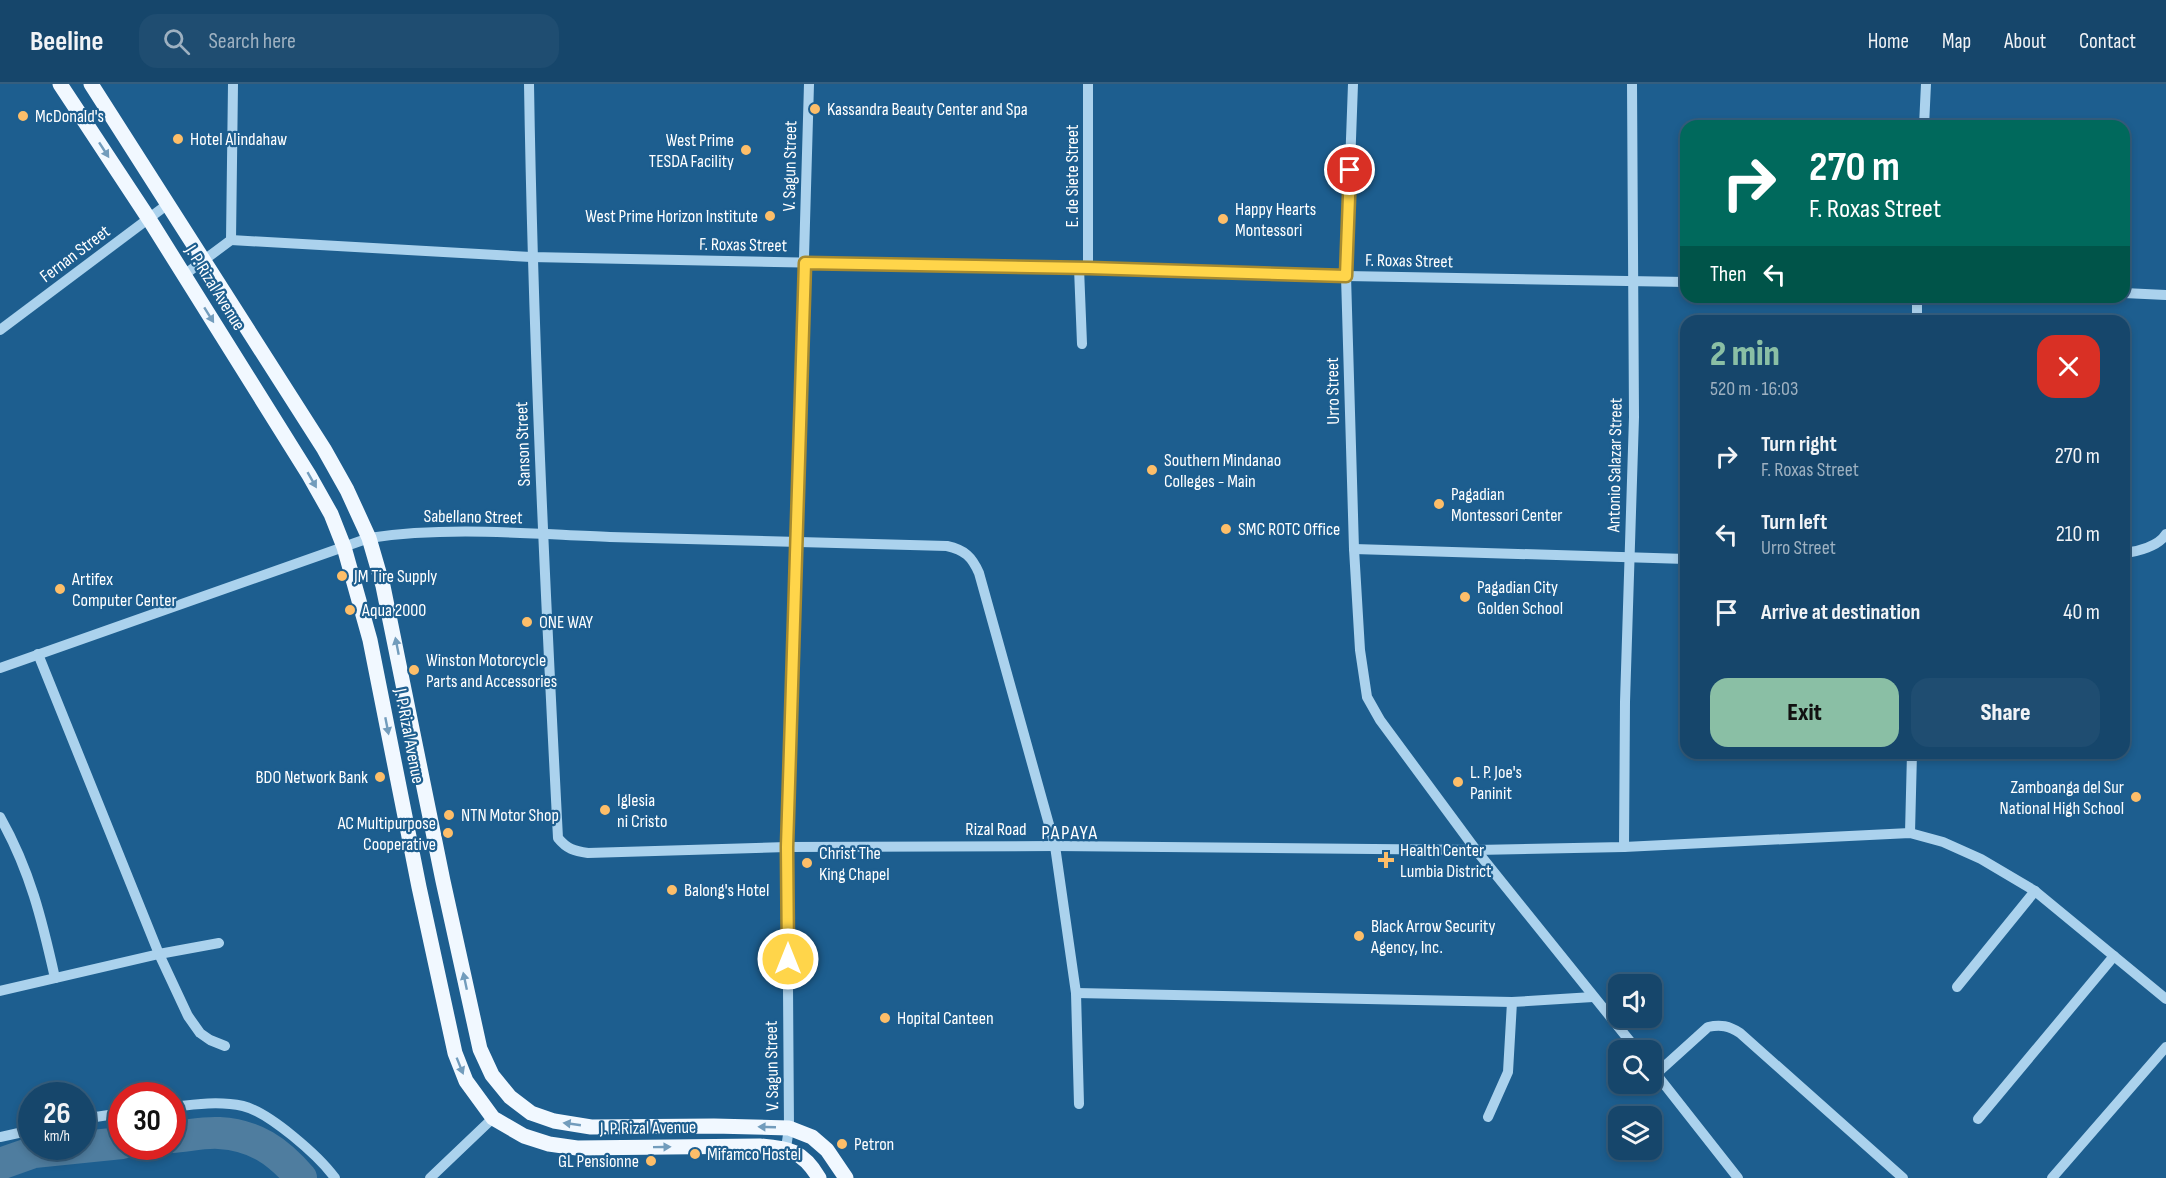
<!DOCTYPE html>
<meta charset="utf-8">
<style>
:root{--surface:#16466b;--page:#1f4d71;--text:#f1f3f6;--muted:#9eb1c1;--line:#355e7e;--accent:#8abfa5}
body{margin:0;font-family:"Sofia Sans Condensed",sans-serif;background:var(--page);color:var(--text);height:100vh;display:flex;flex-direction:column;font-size:22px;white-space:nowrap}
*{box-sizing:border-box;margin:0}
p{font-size:20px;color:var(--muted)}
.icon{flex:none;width:33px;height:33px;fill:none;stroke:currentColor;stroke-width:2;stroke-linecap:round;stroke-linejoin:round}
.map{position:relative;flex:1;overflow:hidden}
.sheet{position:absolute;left:1680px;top:231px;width:450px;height:444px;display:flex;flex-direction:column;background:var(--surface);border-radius:18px;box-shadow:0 3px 9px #0003,0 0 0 2px var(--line)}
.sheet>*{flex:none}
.banner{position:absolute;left:1680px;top:36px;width:450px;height:183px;border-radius:18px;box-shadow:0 3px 9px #0003,0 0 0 2px var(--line);background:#00695c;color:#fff;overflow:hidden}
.fabs{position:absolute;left:1608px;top:890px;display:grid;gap:12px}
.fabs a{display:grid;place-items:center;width:54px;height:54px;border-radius:12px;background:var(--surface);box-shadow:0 3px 9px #0003,0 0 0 2px var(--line);font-size:30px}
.speed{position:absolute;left:18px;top:998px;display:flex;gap:12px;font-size:30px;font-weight:700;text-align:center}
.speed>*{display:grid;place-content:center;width:78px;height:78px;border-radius:50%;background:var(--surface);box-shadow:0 3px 9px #0003,0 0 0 2px var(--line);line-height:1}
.speed small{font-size:15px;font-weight:400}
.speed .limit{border:9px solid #d22;background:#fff;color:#111}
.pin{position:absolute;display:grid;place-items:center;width:51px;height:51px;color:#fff;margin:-26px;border:3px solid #fff;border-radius:50%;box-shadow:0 2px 6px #0007}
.me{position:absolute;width:66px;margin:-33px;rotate:0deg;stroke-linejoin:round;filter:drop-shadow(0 0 4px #0008)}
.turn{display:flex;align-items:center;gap:21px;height:126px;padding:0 30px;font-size:27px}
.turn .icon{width:78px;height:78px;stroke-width:2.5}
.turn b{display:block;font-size:42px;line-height:51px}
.then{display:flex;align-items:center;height:57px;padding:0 30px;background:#0003;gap:12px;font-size:22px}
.round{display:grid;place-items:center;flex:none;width:63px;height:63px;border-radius:18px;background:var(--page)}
.head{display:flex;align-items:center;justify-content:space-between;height:102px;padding:0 30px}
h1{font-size:36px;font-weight:800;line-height:45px;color:var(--accent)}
.button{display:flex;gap:12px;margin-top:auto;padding:12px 30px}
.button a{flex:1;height:69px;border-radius:18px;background:var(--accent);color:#111;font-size:24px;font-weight:800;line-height:69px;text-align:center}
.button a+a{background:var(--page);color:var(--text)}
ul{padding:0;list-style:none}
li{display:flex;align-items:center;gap:18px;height:78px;padding:0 30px}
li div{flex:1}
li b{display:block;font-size:22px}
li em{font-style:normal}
header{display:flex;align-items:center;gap:36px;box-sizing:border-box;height:84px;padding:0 30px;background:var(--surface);border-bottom:2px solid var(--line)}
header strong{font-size:28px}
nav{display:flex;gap:33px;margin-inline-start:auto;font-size:21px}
.search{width:420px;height:54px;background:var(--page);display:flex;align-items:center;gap:15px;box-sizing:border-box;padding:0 21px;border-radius:18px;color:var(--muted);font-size:22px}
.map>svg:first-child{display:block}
</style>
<header>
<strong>Beeline</strong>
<div class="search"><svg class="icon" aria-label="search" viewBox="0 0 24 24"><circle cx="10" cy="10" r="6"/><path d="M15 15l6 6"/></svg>Search here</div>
<nav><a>Home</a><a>Map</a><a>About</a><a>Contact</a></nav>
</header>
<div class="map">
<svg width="2166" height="1094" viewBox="0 0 2166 1094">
<rect width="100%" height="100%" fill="#1d5e8f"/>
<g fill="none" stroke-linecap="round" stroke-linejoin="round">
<g stroke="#4f7d9f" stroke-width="32">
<path d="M172 1053C187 1052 204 1048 219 1049 255 1051 278 1067 301 1094"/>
<path d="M0 1080 34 1068 122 1059"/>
</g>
<g stroke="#abd2ed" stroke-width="10">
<path d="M529 0C533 252 545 503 558 754 567 765 574 767 588 769L787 763 1055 762 1476 766 1624 763 1910 749 1943 758 1981 775 2035 807 2166 915"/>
<path d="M1088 0V184"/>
<path d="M1353 0 1346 192 1354 465 1360 566 1367 613 1380 636 1476 766 1637 966"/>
<path d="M1924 42 1926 0"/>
<path d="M231 156 531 173 1079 184 1346 192 1686 198"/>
<path d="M231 156 233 0"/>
<path d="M1079 184 1082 260"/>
<path d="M184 191 231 156"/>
<path d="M2124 209 2166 211"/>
<path d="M1917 237V213"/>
<path d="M0 246 168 120"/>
<path d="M1354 465 1686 475"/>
<path d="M2124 469C2137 468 2159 462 2166 450"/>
<path d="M38 570 159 870 188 932 200 949 210 956 225 962"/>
<path d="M0 584 369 454C449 442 530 450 610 453 723 457 835 460 947 462 965 466 972 473 979 489L1055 762 1076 909 1079 1020"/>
<path d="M0 733C30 786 42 836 55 894"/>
<path d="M1910 749 1912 669"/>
<path d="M1624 763 1625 618 1634 333 1632 0"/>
<path d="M1957 903 2035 807"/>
<path d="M0 907 159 870 219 859"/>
<path d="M1076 909 1512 918 1593 913"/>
<path d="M1653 986 1738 1094"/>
<path d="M1656 990 1708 943C1721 940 1729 942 1740 949L1903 1094"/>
<path d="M172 1023C196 1020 220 1017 243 1022 269 1028 319 1072 335 1094"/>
<path d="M1488 1033 1508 988 1512 918"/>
<path d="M82 1035 122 1029"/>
<path d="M1978 1035 2114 872"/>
<path d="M0 1053 32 1046"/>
<path d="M786 1064 789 1044 787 763 809 0"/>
<path d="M430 1094 493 1034"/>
<path d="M2052 1094 2166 963"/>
</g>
<g stroke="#f1f8ff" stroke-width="15">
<path d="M60 0 149 135 309 391 331 430 344 463 370 556 419 803 455 969 466 997 493 1034 524 1052 549 1060 577 1064 760 1062C789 1064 803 1067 819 1094"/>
<path d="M91 0 324 365 347 406 369 454 383 502 443 797 480 965 492 991 510 1013 531 1029 554 1037 591 1043 714 1042 789 1044 812 1053 827 1066 846 1094"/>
</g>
</g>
<defs><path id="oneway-solid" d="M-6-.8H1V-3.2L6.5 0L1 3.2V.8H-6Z" transform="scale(1.5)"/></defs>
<g fill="#729cbc">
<use href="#oneway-solid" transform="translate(104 66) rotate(57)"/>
<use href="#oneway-solid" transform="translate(209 231) rotate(58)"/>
<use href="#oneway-solid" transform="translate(312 396) rotate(60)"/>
<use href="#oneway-solid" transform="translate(397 562) rotate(-101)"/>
<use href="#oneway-solid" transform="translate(387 642) rotate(79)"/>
<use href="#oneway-solid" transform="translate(465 897) rotate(-102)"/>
<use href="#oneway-solid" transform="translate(460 982) rotate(68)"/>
<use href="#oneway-solid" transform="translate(572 1040) rotate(-172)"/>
<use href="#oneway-solid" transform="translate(767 1043) rotate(-178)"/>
<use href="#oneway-solid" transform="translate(662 1063) rotate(-1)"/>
</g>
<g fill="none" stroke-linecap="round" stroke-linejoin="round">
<defs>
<path id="route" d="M788 875 787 763 805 179 1089 184 1346 192 1350 86"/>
</defs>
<use href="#route" stroke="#a68a30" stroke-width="15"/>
<use href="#route" stroke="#ffd54a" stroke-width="10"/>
</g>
<g fill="#fdbe69" stroke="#1d5e8f" stroke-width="2">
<circle cx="815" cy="25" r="6"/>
<circle cx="23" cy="32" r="6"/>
<circle cx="178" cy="55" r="6"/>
<circle cx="746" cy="66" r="6"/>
<circle cx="770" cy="132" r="6"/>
<circle cx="1223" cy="135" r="6"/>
<circle cx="1152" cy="386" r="6"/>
<circle cx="1439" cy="420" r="6"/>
<circle cx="1226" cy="445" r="6"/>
<circle cx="342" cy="492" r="6"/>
<circle cx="60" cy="505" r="6"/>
<circle cx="1465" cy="513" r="6"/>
<circle cx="350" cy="526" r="6"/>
<circle cx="527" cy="538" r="6"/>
<circle cx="414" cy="586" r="6"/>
<circle cx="380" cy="693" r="6"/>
<circle cx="1458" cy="698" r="6"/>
<circle cx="2136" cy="713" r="6"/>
<circle cx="605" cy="726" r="6"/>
<circle cx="449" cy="731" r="6"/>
<circle cx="448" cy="749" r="6"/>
<path d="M1383 767h6v6h6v6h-6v6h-6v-6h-6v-6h6z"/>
<circle cx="807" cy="779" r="6"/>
<circle cx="672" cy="806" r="6"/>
<circle cx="1359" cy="852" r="6"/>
<circle cx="885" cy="934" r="6"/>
<circle cx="842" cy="1060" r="6"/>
<circle cx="695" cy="1070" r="6"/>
<circle cx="651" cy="1077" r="6"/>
</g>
<g text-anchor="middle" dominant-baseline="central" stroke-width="4.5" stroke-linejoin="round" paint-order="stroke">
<g font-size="18" fill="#fff" stroke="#1d5e8f" text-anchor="start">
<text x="827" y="25">Kassandra Beauty Center and Spa</text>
<text x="35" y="32">McDonald's</text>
<text x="190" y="55">Hotel Alindahaw</text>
<text x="734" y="56" text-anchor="end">West Prime<tspan x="734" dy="21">TESDA Facility</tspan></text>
<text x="1235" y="125">Happy Hearts<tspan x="1235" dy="21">Montessori</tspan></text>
<text x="758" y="132" text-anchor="end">West Prime Horizon Institute</text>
<text x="1164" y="376">Southern Mindanao<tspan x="1164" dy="21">Colleges - Main</tspan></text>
<text x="1451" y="410">Pagadian<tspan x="1451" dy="21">Montessori Center</tspan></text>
<text x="1238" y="445">SMC ROTC Office</text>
<text x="354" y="492">JM Tire Supply</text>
<text x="72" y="495">Artifex<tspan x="72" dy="21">Computer Center</tspan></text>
<text x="1477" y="503">Pagadian City<tspan x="1477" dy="21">Golden School</tspan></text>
<text x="362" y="526">Aqua 2000</text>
<text x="539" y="538">ONE WAY</text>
<text x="426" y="576">Winston Motorcycle<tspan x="426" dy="21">Parts and Accessories</tspan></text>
<text x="1470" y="688">L. P. Joe's<tspan x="1470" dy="21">Paninit</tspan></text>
<text x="368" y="693" text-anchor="end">BDO Network Bank</text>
<text x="2124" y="703" text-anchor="end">Zamboanga del Sur<tspan x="2124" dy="21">National High School</tspan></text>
<text x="617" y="716">Iglesia<tspan x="617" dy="21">ni Cristo</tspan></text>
<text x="461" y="731">NTN Motor Shop</text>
<text x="436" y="739" text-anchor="end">AC Multipurpose<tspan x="436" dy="21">Cooperative</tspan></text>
<text x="1400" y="766">Health Center<tspan x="1400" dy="21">Lumbia District</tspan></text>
<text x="819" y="769">Christ The<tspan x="819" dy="21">King Chapel</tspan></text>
<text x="684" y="806">Balong's Hotel</text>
<text x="1371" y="842">Black Arrow Security<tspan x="1371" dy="21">Agency, Inc.</tspan></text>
<text x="897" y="934">Hopital Canteen</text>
<text x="854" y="1060">Petron</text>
<text x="707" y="1070">Mifamco Hostel</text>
<text x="639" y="1077" text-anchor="end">GL Pensionne</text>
</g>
<g font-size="18" fill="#fff" stroke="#1d5e8f">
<text transform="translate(790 82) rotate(-89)">V. Sagun Street</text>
<text transform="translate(1072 92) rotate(-90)">E. de Siete Street</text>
<text transform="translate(743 161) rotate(1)">F. Roxas Street</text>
<text transform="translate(75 170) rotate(-37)">Fernan Street</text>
<text transform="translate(1409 177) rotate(1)">F. Roxas Street</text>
<text transform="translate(215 204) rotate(58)">J. P. Rizal Avenue</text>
<text transform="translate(1333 307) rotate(-91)">Urro Street</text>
<text transform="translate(523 360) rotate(-92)">Sanson Street</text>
<text transform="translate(1615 381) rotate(-89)">Antonio Salazar Street</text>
<text transform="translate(473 433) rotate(1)">Sabellano Street</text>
<text transform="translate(409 652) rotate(79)">J. P. Rizal Avenue</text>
<text x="996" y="745">Rizal Road</text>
<text transform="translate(772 982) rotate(-91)">V. Sagun Street</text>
<text transform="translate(648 1044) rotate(-1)">J. P. Rizal Avenue</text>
</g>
<g font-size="20" letter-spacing="1.5" fill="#fff" stroke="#1d5e8f">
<text x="1070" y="749">PAPAYA</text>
</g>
</g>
</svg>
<div class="fabs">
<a><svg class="icon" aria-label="sound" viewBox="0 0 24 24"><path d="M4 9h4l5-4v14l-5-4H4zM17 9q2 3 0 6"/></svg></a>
<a><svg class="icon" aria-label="search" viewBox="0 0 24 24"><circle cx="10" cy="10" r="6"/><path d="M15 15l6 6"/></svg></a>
<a><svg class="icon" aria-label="layers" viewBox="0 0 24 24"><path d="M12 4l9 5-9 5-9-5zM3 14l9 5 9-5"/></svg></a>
</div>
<div class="speed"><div>26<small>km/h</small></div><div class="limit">30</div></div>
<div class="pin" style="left:1350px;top:86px;background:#d93025"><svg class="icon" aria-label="arrive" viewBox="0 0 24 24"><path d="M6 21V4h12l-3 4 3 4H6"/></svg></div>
<svg class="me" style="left:788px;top:875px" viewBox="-20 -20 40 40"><circle r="17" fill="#ffd54a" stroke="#fff" stroke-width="3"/><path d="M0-11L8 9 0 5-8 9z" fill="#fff"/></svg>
<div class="banner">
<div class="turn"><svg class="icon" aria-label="right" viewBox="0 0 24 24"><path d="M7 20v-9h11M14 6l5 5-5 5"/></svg><div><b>270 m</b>F. Roxas Street</div></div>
<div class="then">Then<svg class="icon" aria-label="left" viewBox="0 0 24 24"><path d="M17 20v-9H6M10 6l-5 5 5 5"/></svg></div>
</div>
<section class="sheet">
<div class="head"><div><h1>2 min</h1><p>520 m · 16:03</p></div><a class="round" style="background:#d93025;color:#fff"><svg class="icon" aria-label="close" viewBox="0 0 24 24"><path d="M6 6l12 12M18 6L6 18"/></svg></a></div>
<ul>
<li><svg class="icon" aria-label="right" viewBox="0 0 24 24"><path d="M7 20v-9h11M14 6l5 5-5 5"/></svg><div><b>Turn right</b><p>F. Roxas Street</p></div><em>270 m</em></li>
<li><svg class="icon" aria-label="left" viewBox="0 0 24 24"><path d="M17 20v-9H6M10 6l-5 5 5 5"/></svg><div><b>Turn left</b><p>Urro Street</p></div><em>210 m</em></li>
<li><svg class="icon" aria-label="arrive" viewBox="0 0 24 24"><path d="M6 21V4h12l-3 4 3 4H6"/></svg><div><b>Arrive at destination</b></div><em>40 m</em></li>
</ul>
<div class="button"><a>Exit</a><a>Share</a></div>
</section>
</div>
